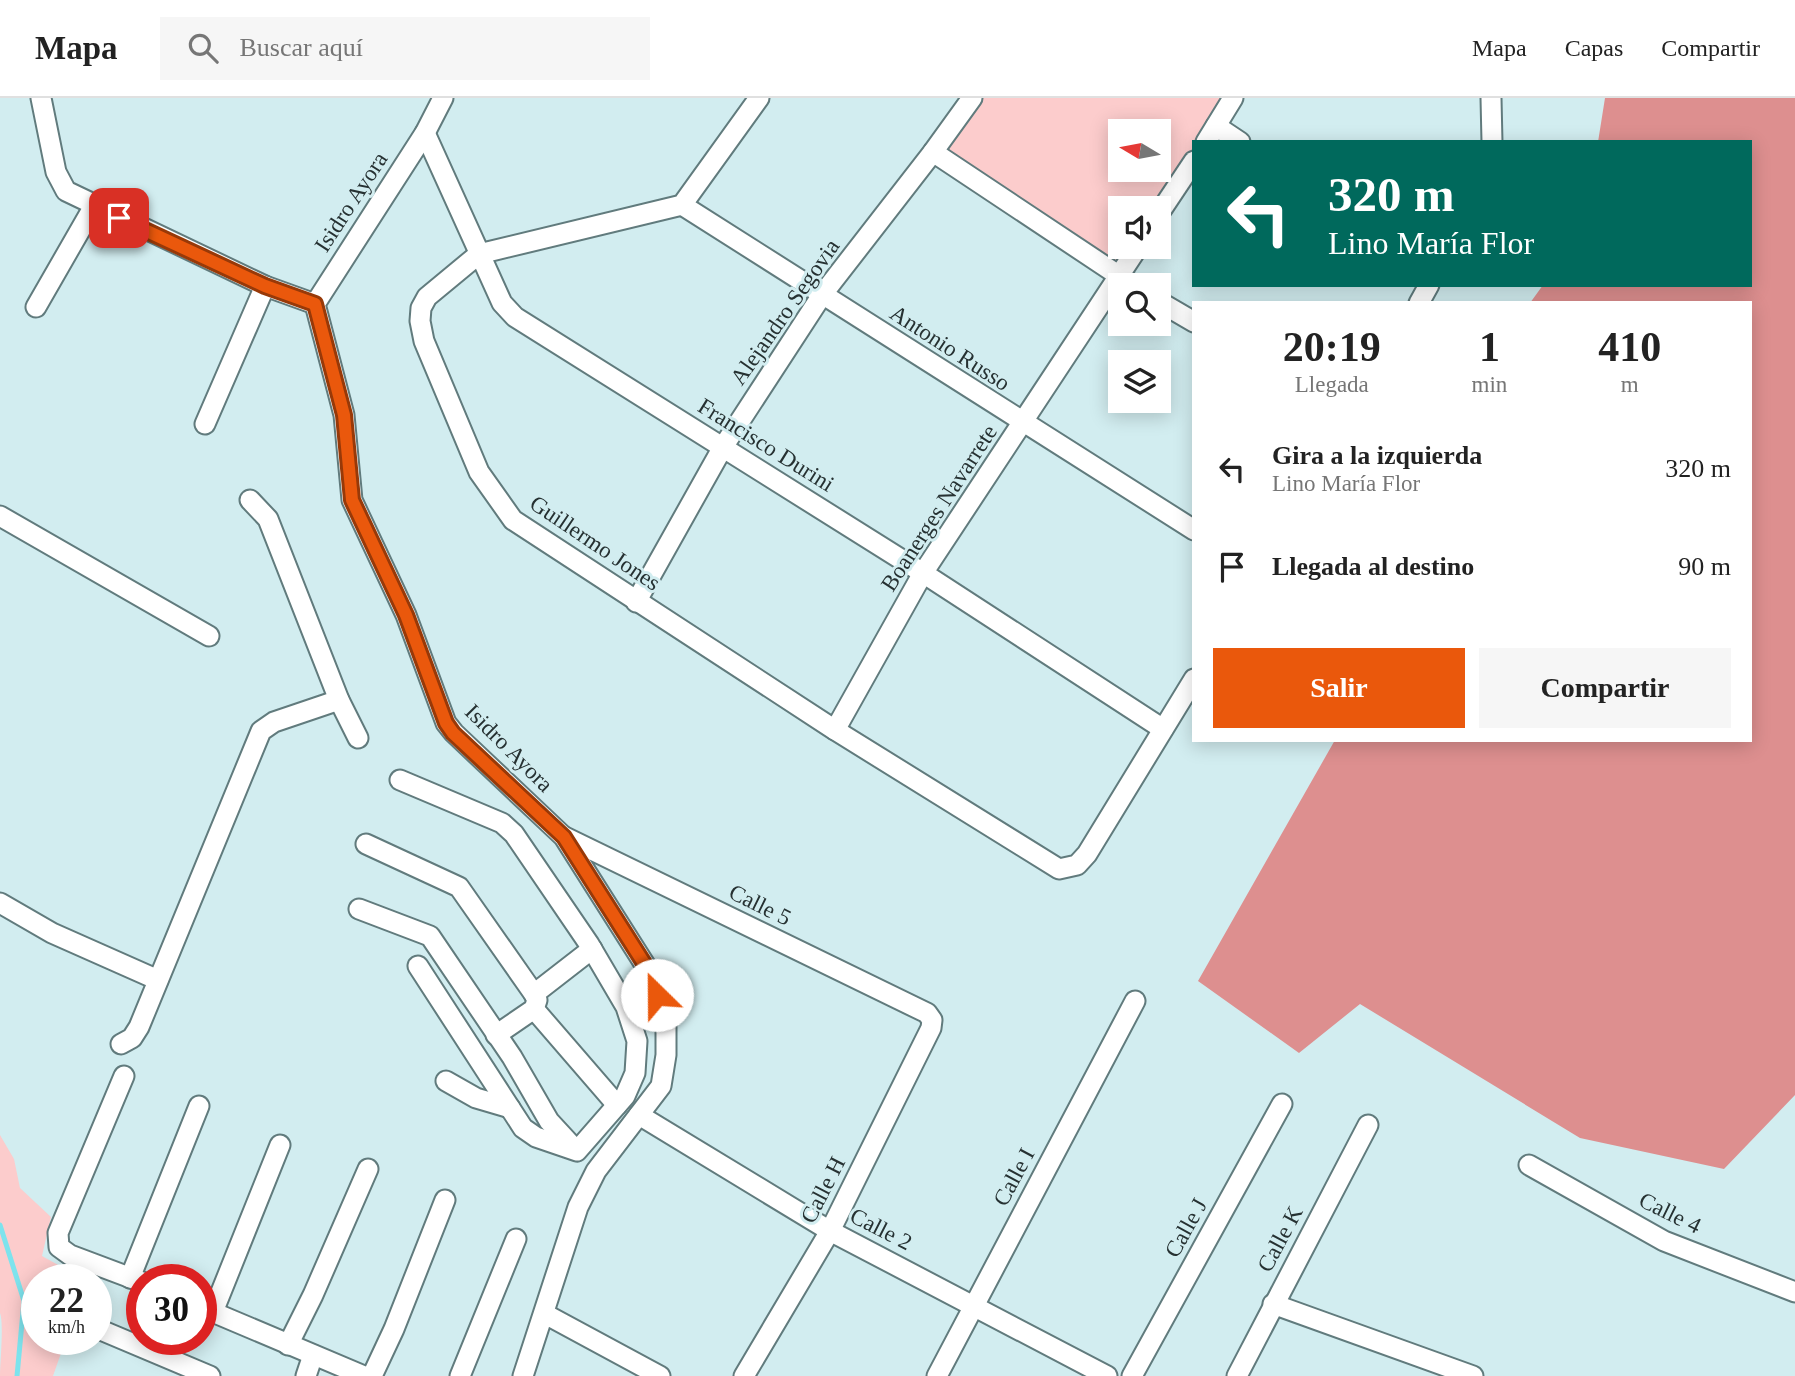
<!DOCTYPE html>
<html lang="es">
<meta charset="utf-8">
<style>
:root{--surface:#fff;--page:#f6f6f6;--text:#222;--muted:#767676;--line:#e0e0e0;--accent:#ea580c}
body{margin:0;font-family:Georgia,serif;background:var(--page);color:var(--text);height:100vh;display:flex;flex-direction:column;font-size:26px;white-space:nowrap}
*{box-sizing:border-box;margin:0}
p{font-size:23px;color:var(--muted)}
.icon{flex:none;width:38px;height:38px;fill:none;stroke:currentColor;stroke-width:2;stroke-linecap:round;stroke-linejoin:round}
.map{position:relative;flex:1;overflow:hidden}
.details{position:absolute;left:1192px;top:203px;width:560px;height:441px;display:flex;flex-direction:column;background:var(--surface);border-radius:0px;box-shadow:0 4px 18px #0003}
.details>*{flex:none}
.banner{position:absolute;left:1192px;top:42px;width:560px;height:147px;border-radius:0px;box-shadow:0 4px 18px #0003;background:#00695c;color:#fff;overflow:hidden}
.needle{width:46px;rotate:280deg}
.controls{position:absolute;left:1108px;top:21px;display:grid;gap:14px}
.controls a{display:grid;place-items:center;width:63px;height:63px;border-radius:0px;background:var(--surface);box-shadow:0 4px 18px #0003;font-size:35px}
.speed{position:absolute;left:21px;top:1166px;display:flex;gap:14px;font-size:35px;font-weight:700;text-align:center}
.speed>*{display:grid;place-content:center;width:91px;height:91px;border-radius:50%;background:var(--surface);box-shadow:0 4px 18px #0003;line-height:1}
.speed small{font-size:18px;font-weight:400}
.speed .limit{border:10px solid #d22;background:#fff;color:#111}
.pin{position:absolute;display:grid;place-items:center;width:60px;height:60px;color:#fff;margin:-30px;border-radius:14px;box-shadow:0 4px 10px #0006}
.me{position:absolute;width:77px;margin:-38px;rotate:337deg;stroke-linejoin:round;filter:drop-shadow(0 0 5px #0008)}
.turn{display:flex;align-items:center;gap:24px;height:147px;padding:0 21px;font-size:32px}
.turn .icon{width:91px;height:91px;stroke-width:2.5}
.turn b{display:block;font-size:49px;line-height:60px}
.eta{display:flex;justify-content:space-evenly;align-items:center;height:119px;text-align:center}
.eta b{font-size:42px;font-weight:600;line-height:49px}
.action{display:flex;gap:14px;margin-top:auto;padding:14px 21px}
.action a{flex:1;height:80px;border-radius:0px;background:var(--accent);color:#fff;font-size:28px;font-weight:600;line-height:80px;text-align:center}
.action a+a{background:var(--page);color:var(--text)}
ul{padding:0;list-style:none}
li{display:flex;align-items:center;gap:21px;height:98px;padding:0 21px}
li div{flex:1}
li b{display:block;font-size:26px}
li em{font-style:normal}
header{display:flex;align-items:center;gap:42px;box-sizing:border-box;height:98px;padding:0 35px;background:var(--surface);border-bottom:2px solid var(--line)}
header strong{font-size:33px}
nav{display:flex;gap:38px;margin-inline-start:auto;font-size:24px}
.search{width:490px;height:63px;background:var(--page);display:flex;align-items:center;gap:18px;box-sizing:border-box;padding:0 24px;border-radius:0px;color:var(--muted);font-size:26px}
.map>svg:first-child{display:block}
</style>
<header>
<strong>Mapa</strong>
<div class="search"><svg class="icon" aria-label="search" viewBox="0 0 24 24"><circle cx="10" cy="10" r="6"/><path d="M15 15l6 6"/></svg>Buscar aquí</div>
<nav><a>Mapa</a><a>Capas</a><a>Compartir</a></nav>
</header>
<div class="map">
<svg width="1795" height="1278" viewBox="0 0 1795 1278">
<rect width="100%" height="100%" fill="#d2edf0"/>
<g fill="#fccccc" fill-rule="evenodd">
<path d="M972 0H1225L1199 44H1194L1193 53 1159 111 1120 110V149H1136L1118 179 933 54ZM1120 33H1158V72H1120Z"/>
<path d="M0 1037 14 1061 20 1090 51 1119 42 1158 60 1168 68 1181H37V1241H66L53 1278H0C0 1263 4 1226 0 1215Z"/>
</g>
<path fill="#dd8f8f" d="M1605 0H1795V997L1724 1071 1580 1040 1360 906 1299 955 1198 883 1335 642H1750V205H1530L1543 187H1750V44H1598Z"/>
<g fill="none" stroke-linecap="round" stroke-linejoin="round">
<path stroke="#7de3ed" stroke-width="5" d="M0 1127 24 1203 17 1278"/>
<defs>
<g id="minor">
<path d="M41 0 56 74 66 93 265 188 315 206"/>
<path d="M443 0 425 35 315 206 344 317 352 402 406 517 446 625 454 635 564 739 647 870 666 923V957L661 988 596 1073 578 1109 523 1278"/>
<path d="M759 0 682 107 479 156 427 199 421 210 420 223 424 243 479 374 513 422 835 632 1059 771 1077 767 1087 756 1194 581"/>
<path d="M1491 0 1492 44"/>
<path d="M1216 28 1240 44"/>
<path d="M425 35 502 205 515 219 923 475 1163 631"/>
<path d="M1206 44 1233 0"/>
<path d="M933 54 1133 187"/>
<path d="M682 107 1194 432"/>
<path d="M1158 117 1194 63"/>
<path d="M1158 203 1194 224"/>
<path d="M1419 205 1429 187"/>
<path d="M36 209 94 108"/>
<path d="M205 326 265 188"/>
<path d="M250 402 268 421 339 602 358 640"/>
<path d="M0 418 209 538"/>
<path d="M636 504 723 349 822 197 933 54 972 0"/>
<path d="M835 632 923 475 1138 149"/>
<path d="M400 682 502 725 514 736 589 846 626 909 637 943 635 975 625 998 577 1053 536 1039 523 1030 418 868"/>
<path d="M565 739 927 915 932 922 931 930 830 1133 744 1278"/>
<path d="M366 746 459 789 534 896 537 902 534 911 496 937"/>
<path d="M0 805 52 835 158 882"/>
<path d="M359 811 430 838 512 959 549 1023 573 1049"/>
<path d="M534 896 592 851"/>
<path d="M534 911 617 1007"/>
<path d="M121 946 132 940 139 929 261 633 274 624 339 602"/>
<path d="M124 978 58 1135 59 1149 70 1157 142 1184"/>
<path d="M446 983 476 1000 510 1010"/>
<path d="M639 1017 830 1133 1107 1278"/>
<path d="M1529 1067 1664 1143 1795 1194"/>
<path d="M130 1180 199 1008"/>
<path d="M1273 1206 1473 1278"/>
<path d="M203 1210 364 1278"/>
<path d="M213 1214 280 1047"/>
<path d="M545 1216 660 1278"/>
<path d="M96 1230 210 1278"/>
<path d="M288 1247 313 1197 368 1071"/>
<path d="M306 1278 313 1257"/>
<path d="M372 1278 394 1231 445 1102"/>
<path d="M460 1278 516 1141"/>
<path d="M937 1278 1135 903"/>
<path d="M1132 1278 1282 1006"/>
<path d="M1237 1278 1368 1027"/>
</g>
</defs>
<use href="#minor" stroke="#617b7d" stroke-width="23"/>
<use href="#minor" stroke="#fff" stroke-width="19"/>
</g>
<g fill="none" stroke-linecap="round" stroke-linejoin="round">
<defs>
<path id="route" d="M119 120 265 188 315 206 344 317 352 402 406 517 446 625 453 635 564 739 647 870 657 897"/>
</defs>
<use href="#route" stroke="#983908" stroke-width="18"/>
<use href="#route" stroke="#ea580c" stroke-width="12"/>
</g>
<g text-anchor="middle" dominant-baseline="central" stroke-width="6" stroke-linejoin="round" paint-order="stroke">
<g font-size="23" fill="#263132" stroke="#d2edf0">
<text transform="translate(351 104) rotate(-57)">Isidro Ayora</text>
<text transform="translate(785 214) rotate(-55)">Alejandro Segovia</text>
<text transform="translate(950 250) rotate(33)">Antonio Russo</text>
<text transform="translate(766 347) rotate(32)">Francisco Durini</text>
<text transform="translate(939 410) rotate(-57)">Boanerges Navarrete</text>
<text transform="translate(595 445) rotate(34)">Guillermo Jones</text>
<text transform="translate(509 650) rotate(45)">Isidro Ayora</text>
<text transform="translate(760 807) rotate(26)">Calle 5</text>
<text transform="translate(1014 1079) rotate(-62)">Calle I</text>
<text transform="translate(823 1092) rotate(-63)">Calle H</text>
<text transform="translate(1670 1115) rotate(26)">Calle 4</text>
<text transform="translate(1186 1130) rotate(-61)">Calle J</text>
<text transform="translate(881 1131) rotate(27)">Calle 2</text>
<text transform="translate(1280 1141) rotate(-62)">Calle K</text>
</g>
</g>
</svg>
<div class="controls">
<a><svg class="needle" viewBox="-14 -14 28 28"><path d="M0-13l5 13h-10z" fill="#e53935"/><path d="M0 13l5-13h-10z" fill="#767676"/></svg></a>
<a><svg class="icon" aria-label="sound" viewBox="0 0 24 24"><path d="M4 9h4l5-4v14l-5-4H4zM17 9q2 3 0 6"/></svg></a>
<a><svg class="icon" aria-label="search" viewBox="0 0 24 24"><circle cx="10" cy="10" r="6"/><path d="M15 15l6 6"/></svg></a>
<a><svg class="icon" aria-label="layers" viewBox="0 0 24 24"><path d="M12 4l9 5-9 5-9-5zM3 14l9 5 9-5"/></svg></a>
</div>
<div class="speed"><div>22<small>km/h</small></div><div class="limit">30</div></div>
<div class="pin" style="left:119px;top:120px;background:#d93025"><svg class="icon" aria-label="arrive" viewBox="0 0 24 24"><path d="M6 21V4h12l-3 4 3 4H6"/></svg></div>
<svg class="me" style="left:657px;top:897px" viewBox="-20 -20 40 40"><circle r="19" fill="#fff"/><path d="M0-13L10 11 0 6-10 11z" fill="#ea580c"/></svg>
<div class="banner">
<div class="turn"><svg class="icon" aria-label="left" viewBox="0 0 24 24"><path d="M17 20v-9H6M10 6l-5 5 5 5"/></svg><div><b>320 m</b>Lino María Flor</div></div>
</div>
<section class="details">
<div class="eta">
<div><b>20:19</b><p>Llegada</p></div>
<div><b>1</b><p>min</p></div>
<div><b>410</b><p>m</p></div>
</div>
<ul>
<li><svg class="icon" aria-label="left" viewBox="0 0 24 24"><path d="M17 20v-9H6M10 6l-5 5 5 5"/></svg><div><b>Gira a la izquierda</b><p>Lino María Flor</p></div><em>320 m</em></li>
<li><svg class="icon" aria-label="arrive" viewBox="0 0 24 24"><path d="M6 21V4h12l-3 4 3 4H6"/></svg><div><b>Llegada al destino</b></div><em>90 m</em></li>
</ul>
<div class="action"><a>Salir</a><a>Compartir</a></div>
</section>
</div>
